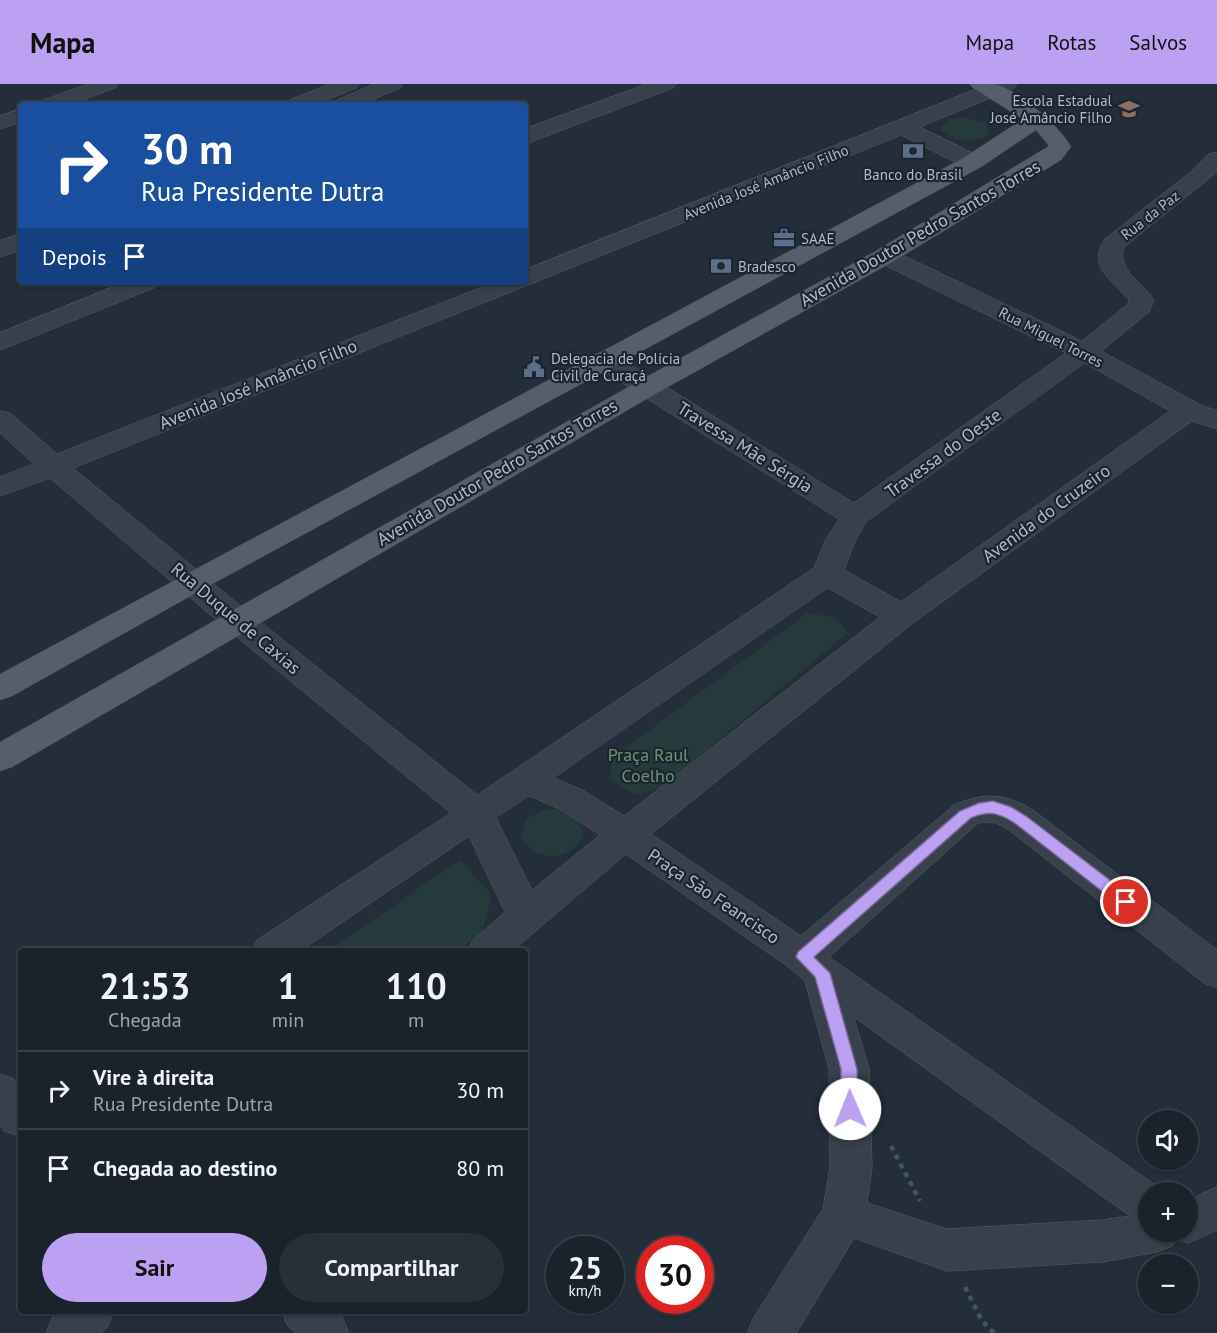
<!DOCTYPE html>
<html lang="pt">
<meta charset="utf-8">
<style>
:root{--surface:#1a222c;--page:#272f38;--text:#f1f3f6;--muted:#9fa4a9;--line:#383f48;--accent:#bca0f2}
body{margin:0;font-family:"PT Sans",sans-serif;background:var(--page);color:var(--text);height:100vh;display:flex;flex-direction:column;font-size:22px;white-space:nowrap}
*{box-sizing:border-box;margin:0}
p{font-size:20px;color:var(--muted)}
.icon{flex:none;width:33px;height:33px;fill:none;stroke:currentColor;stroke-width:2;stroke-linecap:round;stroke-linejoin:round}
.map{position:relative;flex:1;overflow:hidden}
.details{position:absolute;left:18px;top:864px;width:510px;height:366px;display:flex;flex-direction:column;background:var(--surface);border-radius:6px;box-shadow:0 2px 4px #0004,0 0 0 2px var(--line)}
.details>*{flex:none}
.guide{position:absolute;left:18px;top:18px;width:510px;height:183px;border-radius:6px;box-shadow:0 2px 4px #0004,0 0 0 2px var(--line);background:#1a4fa0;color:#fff;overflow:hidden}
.tools{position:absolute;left:1138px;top:1026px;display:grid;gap:12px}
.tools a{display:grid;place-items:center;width:60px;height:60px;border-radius:50%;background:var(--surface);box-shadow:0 2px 4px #0004,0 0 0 2px var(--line);font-size:30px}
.speed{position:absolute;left:546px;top:1152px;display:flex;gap:12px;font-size:30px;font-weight:700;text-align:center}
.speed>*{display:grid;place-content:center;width:78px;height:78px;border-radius:50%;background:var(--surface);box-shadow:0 2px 4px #0004,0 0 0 2px var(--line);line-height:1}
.speed small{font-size:15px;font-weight:400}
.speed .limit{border:9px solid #d22;background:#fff;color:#111}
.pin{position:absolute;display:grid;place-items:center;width:51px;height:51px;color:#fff;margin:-26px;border:3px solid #fff;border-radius:50%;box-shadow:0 2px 6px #0007}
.me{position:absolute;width:66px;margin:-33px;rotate:359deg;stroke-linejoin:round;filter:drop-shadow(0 0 4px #0008)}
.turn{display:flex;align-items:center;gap:21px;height:126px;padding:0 24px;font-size:27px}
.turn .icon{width:78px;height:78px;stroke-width:2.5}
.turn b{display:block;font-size:42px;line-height:51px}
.then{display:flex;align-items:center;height:57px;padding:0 24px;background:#0003;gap:12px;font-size:22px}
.eta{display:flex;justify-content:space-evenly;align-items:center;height:102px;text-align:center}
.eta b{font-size:36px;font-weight:600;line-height:42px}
.cta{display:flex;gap:12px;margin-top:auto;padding:12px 24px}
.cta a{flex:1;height:69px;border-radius:36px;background:var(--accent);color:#111;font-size:24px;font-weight:600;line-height:69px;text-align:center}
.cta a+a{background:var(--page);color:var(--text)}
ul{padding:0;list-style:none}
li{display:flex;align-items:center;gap:18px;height:78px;padding:0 24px;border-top:2px solid var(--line)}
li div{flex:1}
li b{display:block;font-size:22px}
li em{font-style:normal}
header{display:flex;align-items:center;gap:36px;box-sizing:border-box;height:84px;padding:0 30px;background:var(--accent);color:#111}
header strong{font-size:28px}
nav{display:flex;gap:33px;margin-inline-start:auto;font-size:21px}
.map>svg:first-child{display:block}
</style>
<header>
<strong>Mapa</strong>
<nav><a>Mapa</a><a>Rotas</a><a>Salvos</a></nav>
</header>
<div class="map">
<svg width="1217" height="1249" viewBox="0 0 1217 1249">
<rect width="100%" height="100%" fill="#232e3a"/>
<g fill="#253a3b">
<path d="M963 33 985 39 990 47 988 51C974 60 950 58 940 44L949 35Z"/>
<path d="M807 529 837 534 848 549 661 704 634 711 610 695 612 674Z"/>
<path d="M553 725 564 726 579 736 583 750C573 779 532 779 521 751L526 735 543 726Z"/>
<path d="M460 776 492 811 483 846 459 867H328Z"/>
</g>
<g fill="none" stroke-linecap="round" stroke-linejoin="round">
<defs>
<g id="minor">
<path d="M88 0H118L115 4 69 21H38L42 17Z"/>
<path d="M330 0H359L356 4 314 21H284L288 17Z"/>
<path d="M375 0H403L400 4 360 21H331L335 17Z"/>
<path d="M647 0H676L673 4 525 60V45Z"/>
<path d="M989 0H1017L1014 4 920 43 981 73 984 78 981 83 973 85 965 83 901 51 73 384 248 528 477 711 814 484 825 457 839 435 595 282 591 276 595 270 604 268 613 270 854 419 1066 269 876 177 873 172 876 167 885 165 894 167 1082 257 1128 220 1129 216C1113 197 1086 182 1105 155L1192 87 1209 70 1217 68V88L1124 163C1117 187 1142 198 1154 216L1149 228 1101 267 1199 320 1217 327V345L1192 337 913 539 651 750 801 852 954 721C985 708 1004 709 1033 726L1217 866V904L1204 899 1009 746 994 738 978 739 829 873 1164 1107 1149 1108V1148H1188V1116L1217 1103V1146L1188 1159 1176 1154 1172 1162 1157 1168 1102 1178 947 1187 854 1154 796 1249H747L754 1233 823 1125 830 1084 829 985 805 897 790 884 626 770 512 867H467L473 856 505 828 469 752 300 867H251L257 856 451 729 226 544 50 394 0 412V393L34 380 0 349V327L10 329 57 370 495 198H525V186ZM1085 279 1170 327 901 518 844 486 855 457 866 438ZM828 504 880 533 624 732 584 707 554 694ZM529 712 560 725 600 751 532 806 496 734ZM854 933 1130 1132 1102 1136 947 1145 867 1119 872 1084 869 985Z"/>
<path d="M21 25V38L0 45V32Z"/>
<path d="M21 150V166L0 173V157Z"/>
<path d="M125 198H159L156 203 0 266V249Z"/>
<path d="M0 990 14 995 21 1004V1052H19L4 1047 0 1041Z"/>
<path d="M60 1227H114L108 1242 101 1249H46L53 1233Z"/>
<path d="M282 1227H336L342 1233 349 1249H295L288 1242Z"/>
</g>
<path id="major" d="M970 0C977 0 986 0 994 0 1016 4 1061 43 1071 63L1061 76 894 177 657 309 12 683 0 687V658L639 297 876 167 1049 62 1036 46 981 83 203 505 12 612 0 616V590L965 73 1023 35 973 4Z"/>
</defs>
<use href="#minor" stroke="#555e68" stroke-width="1"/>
<use href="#major" stroke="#404953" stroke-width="1"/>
<g stroke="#435758" stroke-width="4.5" stroke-dasharray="5 5" stroke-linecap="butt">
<path d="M891 1062 920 1117"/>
<path d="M965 1203 982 1237 994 1249"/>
</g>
<use href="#minor" fill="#37404b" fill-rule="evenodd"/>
<use href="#major" fill="#555f6b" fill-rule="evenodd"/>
</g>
<path fill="#bca0f2" stroke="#7a689d" stroke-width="1.5" d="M993 717 1011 723 1026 732 1132 813 1134 818 1132 822H1121L1016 740C999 729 990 726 971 734L814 873 830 889 857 985 858 1025 856 1030 850 1032 844 1030 841 1025V985L815 893 796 873 798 868 960 727 979 719Z"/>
<defs>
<symbol id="school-bare" viewBox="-9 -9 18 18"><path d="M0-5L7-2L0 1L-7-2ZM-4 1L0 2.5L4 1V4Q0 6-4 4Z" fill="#8d6e63" stroke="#1c252f" stroke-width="2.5" paint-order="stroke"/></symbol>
<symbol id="bank-bare" viewBox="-9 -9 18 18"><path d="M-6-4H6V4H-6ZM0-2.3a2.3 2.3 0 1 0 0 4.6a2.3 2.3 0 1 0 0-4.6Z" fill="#5c6f8a" stroke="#1c252f" stroke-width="2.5" paint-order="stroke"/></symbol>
<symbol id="office-bare" viewBox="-9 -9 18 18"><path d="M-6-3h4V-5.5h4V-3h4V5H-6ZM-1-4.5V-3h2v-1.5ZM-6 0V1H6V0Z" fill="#5c6f8a" stroke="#1c252f" stroke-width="2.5" paint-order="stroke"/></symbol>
<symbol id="civic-bare" viewBox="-9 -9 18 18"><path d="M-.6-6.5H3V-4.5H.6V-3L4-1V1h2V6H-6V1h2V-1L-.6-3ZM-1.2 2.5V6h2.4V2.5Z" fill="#5c6f8a" stroke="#1c252f" stroke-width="2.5" paint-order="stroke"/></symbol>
</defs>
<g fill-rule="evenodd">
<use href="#school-bare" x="1114" y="10" width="30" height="30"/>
<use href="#bank-bare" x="898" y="52" width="30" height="30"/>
<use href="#office-bare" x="769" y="139" width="30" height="30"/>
<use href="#bank-bare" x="706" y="167" width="30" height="30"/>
<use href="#civic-bare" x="519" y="268" width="30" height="30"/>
</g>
<g text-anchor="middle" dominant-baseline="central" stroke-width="4.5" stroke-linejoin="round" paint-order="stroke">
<g font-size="15" fill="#b2bbc6" stroke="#1c252f" text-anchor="start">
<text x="1112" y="16" text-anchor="end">Escola Estadual<tspan x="1112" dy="17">José Amâncio Filho</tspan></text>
<text x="913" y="90" text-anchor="middle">Banco do Brasil</text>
<text x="801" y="154">SAAE</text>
<text x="738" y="182">Bradesco</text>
<text x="551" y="274">Delegacia de Polícia<tspan x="551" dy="17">Civil de Curaçá</tspan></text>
</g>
<g font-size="15" fill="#b2bbc6" stroke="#1c252f">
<text transform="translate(766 98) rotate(-22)">Avenida José Amâncio Filho</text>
<text transform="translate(1150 131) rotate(-38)">Rua da Paz</text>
<text transform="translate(1051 253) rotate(27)">Rua Miguel Torres</text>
</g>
<g font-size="18" fill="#b2bbc6" stroke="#1c252f">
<text transform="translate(920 149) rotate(-30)">Avenida Doutor Pedro Santos Torres</text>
<text transform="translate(258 300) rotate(-22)">Avenida José Amâncio Filho</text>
<text transform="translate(745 363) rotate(32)">Travessa Mãe Sérgia</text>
<text transform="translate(943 369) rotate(-36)">Travessa do Oeste</text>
<text transform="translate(497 388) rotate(-30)">Avenida Doutor Pedro Santos Torres</text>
<text transform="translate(1046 429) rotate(-36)">Avenida do Cruzeiro</text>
<text transform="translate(236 534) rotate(40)">Rua Duque de Caxias</text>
<text transform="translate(714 812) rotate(34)">Praça São Feancisco</text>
</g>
<g font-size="18" fill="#6a9671" stroke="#1c252f">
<text x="648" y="670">Praça Raul<tspan x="648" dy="21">Coelho</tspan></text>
</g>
</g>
</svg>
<div class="tools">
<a><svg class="icon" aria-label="sound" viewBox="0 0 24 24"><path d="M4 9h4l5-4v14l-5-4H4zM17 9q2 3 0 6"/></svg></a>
<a>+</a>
<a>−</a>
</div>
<div class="speed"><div>25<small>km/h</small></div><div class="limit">30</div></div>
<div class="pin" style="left:1126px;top:818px;background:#d93025"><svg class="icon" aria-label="arrive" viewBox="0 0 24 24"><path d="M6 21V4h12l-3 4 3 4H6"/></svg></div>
<svg class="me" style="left:850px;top:1025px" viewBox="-20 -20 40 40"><circle r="19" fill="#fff"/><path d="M0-13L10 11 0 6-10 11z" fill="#bca0f2"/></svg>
<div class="guide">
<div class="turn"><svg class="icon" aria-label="right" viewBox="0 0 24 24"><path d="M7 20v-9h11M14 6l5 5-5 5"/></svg><div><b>30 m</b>Rua Presidente Dutra</div></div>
<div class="then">Depois<svg class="icon" aria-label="arrive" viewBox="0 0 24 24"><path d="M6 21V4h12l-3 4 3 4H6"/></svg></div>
</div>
<section class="details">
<div class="eta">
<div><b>21:53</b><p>Chegada</p></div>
<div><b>1</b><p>min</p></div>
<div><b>110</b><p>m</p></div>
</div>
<ul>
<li><svg class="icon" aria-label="right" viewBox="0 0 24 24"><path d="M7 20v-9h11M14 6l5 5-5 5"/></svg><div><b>Vire à direita</b><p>Rua Presidente Dutra</p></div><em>30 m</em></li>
<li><svg class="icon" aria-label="arrive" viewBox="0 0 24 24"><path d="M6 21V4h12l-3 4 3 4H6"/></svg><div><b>Chegada ao destino</b></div><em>80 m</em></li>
</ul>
<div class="cta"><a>Sair</a><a>Compartilhar</a></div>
</section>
</div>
